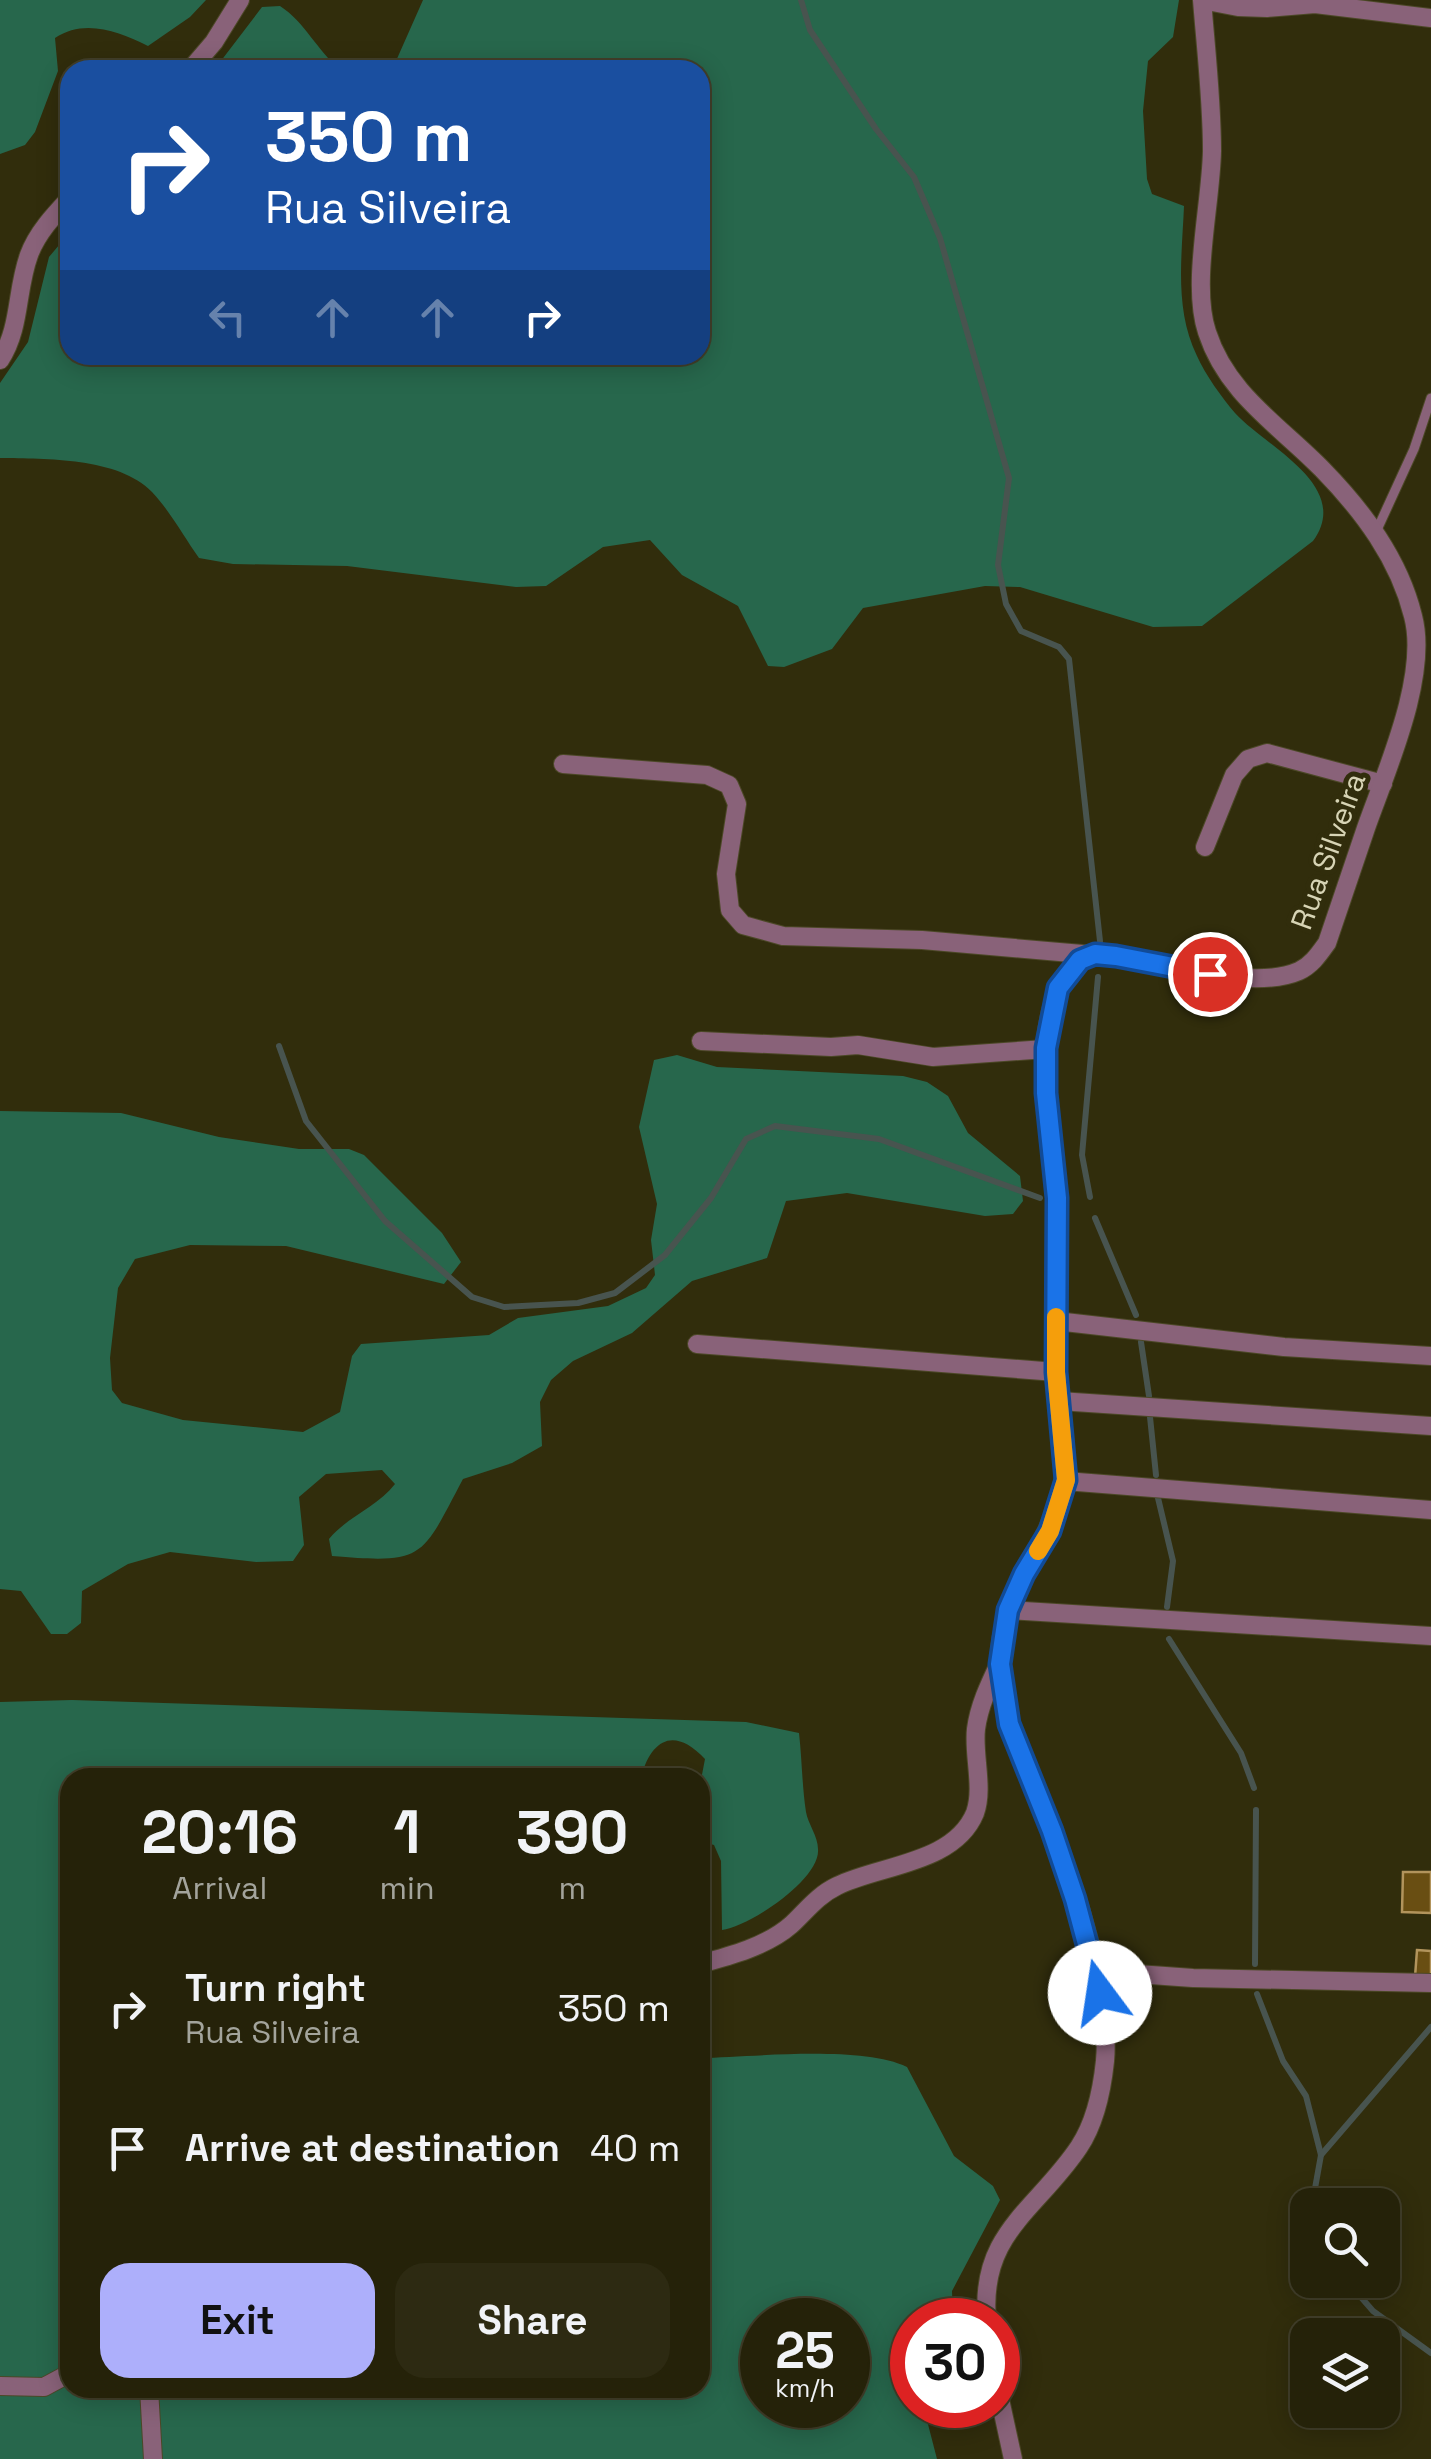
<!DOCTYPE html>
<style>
:root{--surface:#252209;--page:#2d2a12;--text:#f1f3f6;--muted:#a3a49c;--line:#423f2a;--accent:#adaffb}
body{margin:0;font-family:"Space Grotesk",sans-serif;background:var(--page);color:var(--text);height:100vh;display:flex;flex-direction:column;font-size:38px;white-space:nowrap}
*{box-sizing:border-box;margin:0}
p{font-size:32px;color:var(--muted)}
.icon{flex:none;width:55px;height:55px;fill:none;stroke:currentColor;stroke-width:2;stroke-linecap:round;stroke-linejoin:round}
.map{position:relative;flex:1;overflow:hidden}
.drawer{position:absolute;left:60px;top:1768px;width:650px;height:630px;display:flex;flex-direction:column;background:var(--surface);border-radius:30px;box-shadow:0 5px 25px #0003,0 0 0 2px var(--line)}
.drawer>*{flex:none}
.guide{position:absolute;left:60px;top:60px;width:650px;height:305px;border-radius:30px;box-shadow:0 5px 25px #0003,0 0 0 2px var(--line);background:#1a4fa0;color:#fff;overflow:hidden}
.buttons{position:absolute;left:1290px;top:2188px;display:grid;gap:20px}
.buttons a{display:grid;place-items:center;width:110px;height:110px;border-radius:20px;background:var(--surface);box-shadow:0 5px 25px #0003,0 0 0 2px var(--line);font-size:50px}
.speed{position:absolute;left:740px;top:2298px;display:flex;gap:20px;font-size:50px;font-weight:700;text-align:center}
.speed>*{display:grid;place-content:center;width:130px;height:130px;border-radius:50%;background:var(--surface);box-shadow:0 5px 25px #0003,0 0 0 2px var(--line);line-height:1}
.speed small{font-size:25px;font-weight:400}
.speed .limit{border:15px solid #d22;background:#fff;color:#111}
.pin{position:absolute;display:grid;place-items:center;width:85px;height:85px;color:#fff;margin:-42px;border:5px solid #fff;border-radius:50%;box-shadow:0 2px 10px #0007}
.me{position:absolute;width:110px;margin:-55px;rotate:346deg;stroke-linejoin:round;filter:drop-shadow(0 0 8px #0008)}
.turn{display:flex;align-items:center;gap:35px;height:210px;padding:0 40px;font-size:45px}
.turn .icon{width:130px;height:130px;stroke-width:2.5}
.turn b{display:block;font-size:70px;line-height:85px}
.lanes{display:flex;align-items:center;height:95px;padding:0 40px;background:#0003;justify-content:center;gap:50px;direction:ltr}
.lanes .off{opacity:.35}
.eta{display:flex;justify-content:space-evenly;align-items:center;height:170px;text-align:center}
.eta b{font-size:60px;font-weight:700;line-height:70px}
.primary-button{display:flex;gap:20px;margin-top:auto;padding:20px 40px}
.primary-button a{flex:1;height:115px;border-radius:30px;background:var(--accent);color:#111;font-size:40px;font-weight:700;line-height:115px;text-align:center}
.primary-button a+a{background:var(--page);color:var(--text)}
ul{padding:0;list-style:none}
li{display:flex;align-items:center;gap:30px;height:140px;padding:0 40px}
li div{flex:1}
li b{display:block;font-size:38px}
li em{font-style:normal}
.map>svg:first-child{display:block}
</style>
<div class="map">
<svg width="1431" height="2459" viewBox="0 0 1431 2459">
<rect width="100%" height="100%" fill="#312d0c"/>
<g fill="#27674c" fill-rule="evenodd">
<path d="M0 0H206L190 17 148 46C119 32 85 18 55 38L58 71 35 132 25 145 0 154Z"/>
<path d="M423 0H1179L1173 37 1148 61 1143 111 1147 179 1152 194 1184 206C1182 256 1174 309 1197 356 1205 374 1222 398 1235 413 1266 447 1353 486 1313 541L1202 626 1153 627 1020 587 985 586 863 608 832 649 784 667 768 666 738 606 682 575 650 540 603 547 546 586 516 587 347 566 233 564 199 558C184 537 170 511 152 492 118 457 46 459 0 458V383L28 342 49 257 70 232V355H700V70H392Z"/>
<path d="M280 6C305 22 317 51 341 70H214L262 7Z"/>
<path d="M677 1055 717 1067 903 1076 927 1082 948 1096 968 1133 1020 1176 1023 1201 1013 1214 985 1216 847 1193 786 1201 767 1258 692 1281 632 1333 573 1361 551 1380 540 1402 542 1446 512 1463 463 1479C421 1558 426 1564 332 1556L329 1539C348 1516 377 1507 395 1484L382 1470 326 1474 299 1497 304 1545 293 1561 256 1562 170 1552 128 1564 82 1591 81 1623 67 1634H51L21 1591 0 1589V1111L121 1113 219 1137 299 1149H349L364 1155 442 1233 461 1262 444 1284 286 1246 190 1245 135 1259 118 1288 110 1358 112 1390 122 1403 183 1420 303 1432 340 1412 352 1356 361 1344 489 1335 518 1318 608 1306 646 1288 655 1275 651 1240 657 1204 639 1127 654 1060Z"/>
<path d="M72 1700 746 1722 799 1733C802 1759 802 1786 806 1812 808 1824 818 1836 818 1849 821 1879 749 1927 722 1930L721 1861 714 1845 700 1841V1785L705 1759C675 1727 652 1738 641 1777L70 1778V2388H700V2058C754 2057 861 2045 907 2067L954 2156 993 2186 1000 2200 952 2291 953 2320H912V2405H923L937 2459H0V1702ZM762 2320H848V2405H762Z"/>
</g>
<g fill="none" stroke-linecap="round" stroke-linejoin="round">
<g stroke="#48544f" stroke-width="6">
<path d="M801 0 810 30 876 129 914 177 940 238 1009 478 998 565 1006 604 1021 631 1059 647 1069 659 1100 941"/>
<path d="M279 1046 306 1121 385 1221 472 1297 504 1307 578 1303 615 1293 665 1255 711 1198 746 1139 775 1126 879 1139 1040 1198"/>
<path d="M1090 1197 1082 1155 1098 977"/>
<path d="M1095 1218 1136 1315"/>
<path d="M1141 1342 1149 1396"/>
<path d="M1150 1417 1156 1475"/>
<path d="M1158 1498 1173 1561 1167 1607"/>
<path d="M1169 1639 1241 1753 1254 1788"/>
<path d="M1255 1964 1256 1810"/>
<path d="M1257 1994 1283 2061 1306 2096 1321 2155 1312 2205"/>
<path d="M1321 2155 1431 2027"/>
<path d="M1346 2280 1373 2311 1431 2353"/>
</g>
</g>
<g fill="#694e12" stroke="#b2945c" stroke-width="2.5">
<path d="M1403 1872H1431V1913L1402 1912Z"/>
<path d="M1417 1950 1431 1951V1979L1415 1977Z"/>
</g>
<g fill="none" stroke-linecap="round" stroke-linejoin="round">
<defs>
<path id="lane" d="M1376 532 1414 449 1431 398"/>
<g id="street">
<path d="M190 70 214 42 240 0"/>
<path d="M0 360C21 328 16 290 29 255 37 233 54 215 70 198"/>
<path d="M563 764 707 775 729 785 737 804 726 874 730 910 743 925 783 936 922 940 1094 955"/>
<path d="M1205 847 1234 775 1248 759 1267 753 1383 784"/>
<path d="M701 1041 831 1047 858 1045 933 1057 1046 1049"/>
<path d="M1056 1321 1284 1347 1431 1356"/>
<path d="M697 1344 1056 1372"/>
<path d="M1059 1401 1431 1426"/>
<path d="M1065 1481 1431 1510"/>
<path d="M1009 1610 1431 1636"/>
<path d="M700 1964C730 1956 767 1946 791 1925 806 1911 818 1895 837 1886 879 1865 954 1864 975 1813 984 1788 973 1755 976 1729 979 1706 989 1685 999 1664"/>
<path d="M1095 1971 1193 1978 1431 1983"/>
<path d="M987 2320C979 2233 1037 2210 1079 2147 1095 2123 1102 2090 1105 2061 1111 1995 1076 1887 1050 1827 1028 1774 1006 1726 1000 1669 993 1591 1071 1532 1065 1448 1063 1423 1058 1398 1057 1373 1053 1315 1058 1257 1057 1199 1055 1131 1030 1056 1058 990 1065 972 1078 961 1095 955 1151 958 1249 993 1299 971 1312 965 1319 954 1327 943 1340 905 1353 866 1366 828 1386 771 1429 676 1413 616 1399 559 1363 511 1322 469 1279 425 1227 394 1207 332 1191 285 1211 204 1212 151 1212 101 1206 50 1202 0L1238 7 1267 8 1315 4 1431 18"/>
<path d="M0 2386 44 2387 70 2373"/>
<path d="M149 2388 153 2459"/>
<path d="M998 2390 1013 2459"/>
</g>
</defs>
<use href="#lane" stroke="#4c4827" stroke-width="11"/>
<use href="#street" stroke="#4c4827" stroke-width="20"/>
<use href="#lane" stroke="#896279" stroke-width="9"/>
<use href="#street" stroke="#896279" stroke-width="18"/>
</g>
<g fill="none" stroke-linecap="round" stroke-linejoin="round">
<defs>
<path id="route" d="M1100 1993 1075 1899 1052 1831 1009 1724 1000 1664 1008 1610 1024 1574 1050 1531 1066 1480 1056 1372 1057 1198 1046 1093V1048L1058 988 1080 960 1095 954 1116 956 1210 974"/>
</defs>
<use href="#route" stroke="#114b97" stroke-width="25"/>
<use href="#route" stroke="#1a73e8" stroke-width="18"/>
<path stroke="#f59e0b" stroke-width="18" d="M1038 1551 1050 1531 1066 1480 1056 1372V1317"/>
</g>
<g text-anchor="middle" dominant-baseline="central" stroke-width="10" stroke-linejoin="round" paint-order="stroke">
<g font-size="30" fill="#d7d4b5" stroke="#312d0c">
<text transform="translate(1328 851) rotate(-70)">Rua Silveira</text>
</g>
</g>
</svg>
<div class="buttons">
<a><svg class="icon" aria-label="search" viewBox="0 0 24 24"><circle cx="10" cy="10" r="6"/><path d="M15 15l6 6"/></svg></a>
<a><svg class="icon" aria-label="layers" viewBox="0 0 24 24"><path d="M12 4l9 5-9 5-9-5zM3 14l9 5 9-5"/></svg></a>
</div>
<div class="speed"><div>25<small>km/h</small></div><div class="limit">30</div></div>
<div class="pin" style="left:1210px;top:974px;background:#d93025"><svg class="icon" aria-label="arrive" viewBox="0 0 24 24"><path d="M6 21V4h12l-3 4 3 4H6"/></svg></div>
<svg class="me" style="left:1100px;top:1993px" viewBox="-20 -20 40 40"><circle r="19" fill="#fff"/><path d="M0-13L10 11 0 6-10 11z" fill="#1a73e8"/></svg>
<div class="guide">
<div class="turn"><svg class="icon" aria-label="right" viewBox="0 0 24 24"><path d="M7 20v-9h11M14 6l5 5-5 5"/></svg><div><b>350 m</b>Rua Silveira</div></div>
<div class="lanes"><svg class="icon off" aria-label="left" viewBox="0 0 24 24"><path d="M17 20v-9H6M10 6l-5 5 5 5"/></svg><svg class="icon off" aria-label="ahead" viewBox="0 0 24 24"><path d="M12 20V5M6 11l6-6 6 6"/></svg><svg class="icon off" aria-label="ahead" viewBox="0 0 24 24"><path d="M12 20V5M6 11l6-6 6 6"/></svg><svg class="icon" aria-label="right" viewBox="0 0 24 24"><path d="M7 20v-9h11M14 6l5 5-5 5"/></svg></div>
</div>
<section class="drawer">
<div class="eta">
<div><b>20:16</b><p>Arrival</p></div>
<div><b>1</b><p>min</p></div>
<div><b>390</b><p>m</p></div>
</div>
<ul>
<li><svg class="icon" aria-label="right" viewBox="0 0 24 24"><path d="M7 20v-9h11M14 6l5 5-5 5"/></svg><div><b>Turn right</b><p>Rua Silveira</p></div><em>350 m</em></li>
<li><svg class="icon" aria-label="arrive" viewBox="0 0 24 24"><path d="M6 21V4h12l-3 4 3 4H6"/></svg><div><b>Arrive at destination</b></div><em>40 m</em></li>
</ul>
<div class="primary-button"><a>Exit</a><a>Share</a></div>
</section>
</div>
